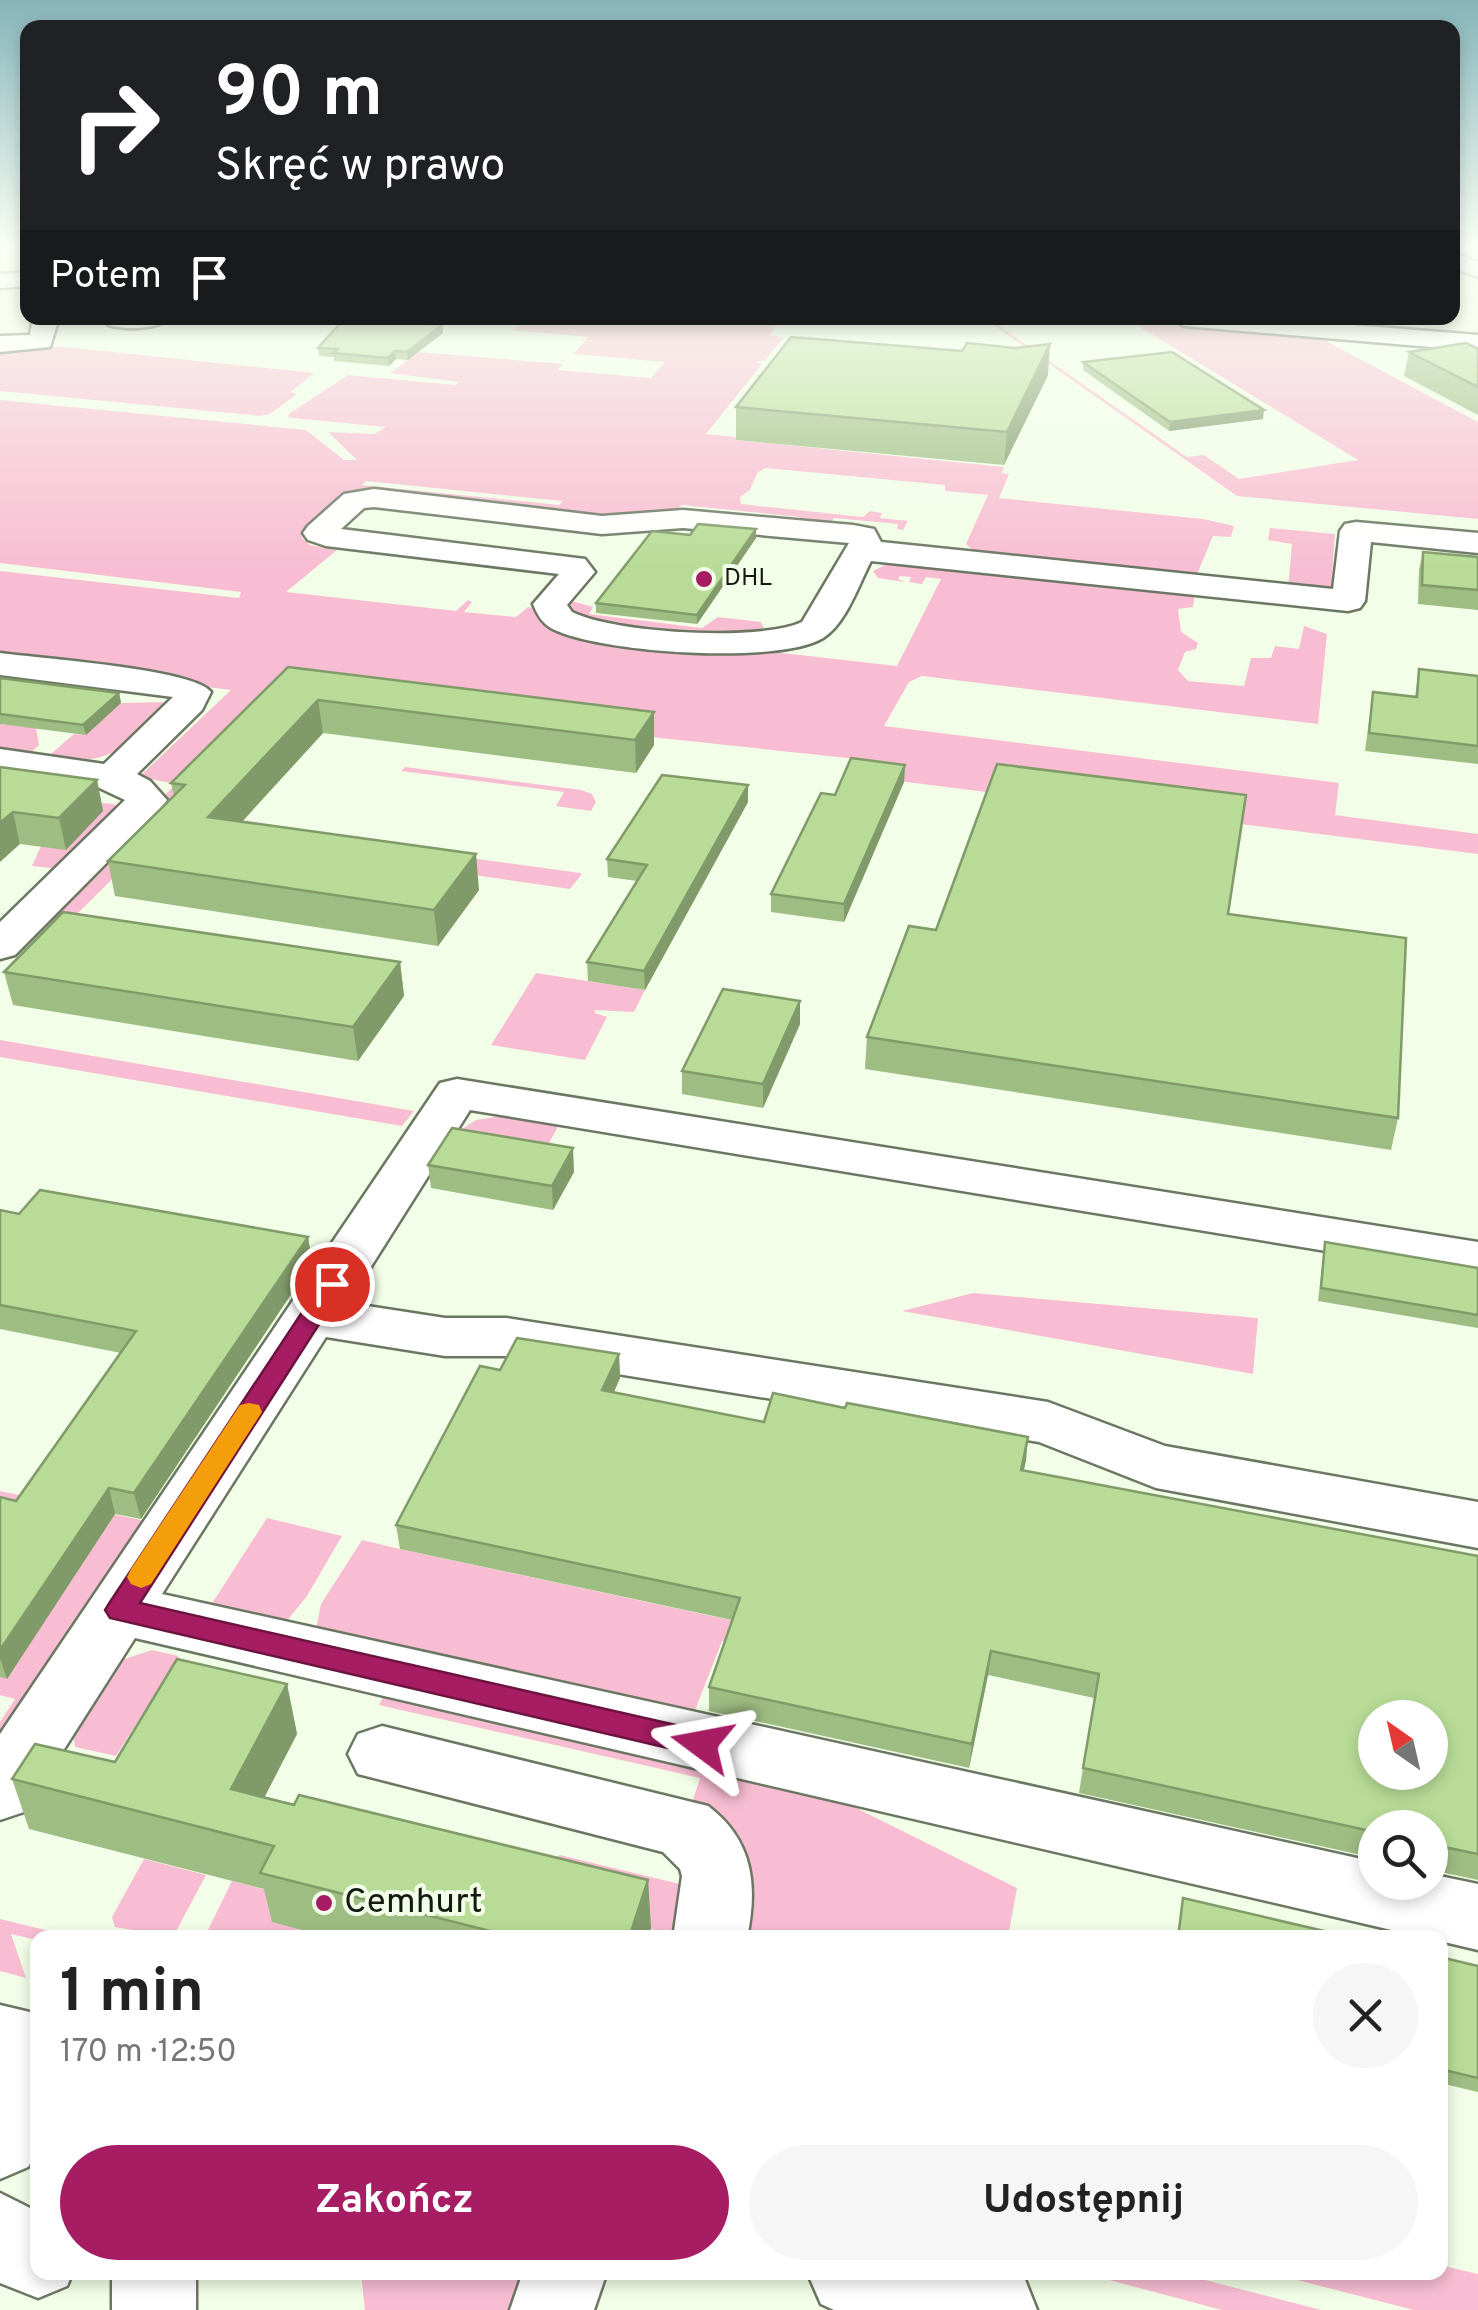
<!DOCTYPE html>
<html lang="pl">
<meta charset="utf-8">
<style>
:root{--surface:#fff;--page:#f6f6f6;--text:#222;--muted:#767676;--accent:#a71d63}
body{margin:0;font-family:Overpass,sans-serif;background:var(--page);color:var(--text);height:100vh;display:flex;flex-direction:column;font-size:38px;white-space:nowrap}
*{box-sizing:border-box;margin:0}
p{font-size:32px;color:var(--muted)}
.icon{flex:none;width:55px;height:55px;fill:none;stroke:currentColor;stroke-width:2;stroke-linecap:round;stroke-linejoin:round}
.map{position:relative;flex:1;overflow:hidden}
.panel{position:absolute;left:30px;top:1930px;width:1418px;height:350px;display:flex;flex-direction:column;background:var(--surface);border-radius:20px;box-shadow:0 5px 15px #0003}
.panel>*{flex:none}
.guide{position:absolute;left:20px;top:20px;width:1440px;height:305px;border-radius:20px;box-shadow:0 5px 15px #0003;background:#202124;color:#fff;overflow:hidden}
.needle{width:65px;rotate:326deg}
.fabs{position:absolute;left:1358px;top:1700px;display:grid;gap:20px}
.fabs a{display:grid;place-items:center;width:90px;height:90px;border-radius:50%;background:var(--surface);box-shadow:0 5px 15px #0003;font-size:50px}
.pin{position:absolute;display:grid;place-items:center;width:85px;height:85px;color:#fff;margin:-42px;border:5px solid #fff;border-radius:50%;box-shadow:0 2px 10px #0007}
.me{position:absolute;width:110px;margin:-55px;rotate:283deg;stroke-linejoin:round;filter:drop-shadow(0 0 8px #0008)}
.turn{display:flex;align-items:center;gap:35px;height:210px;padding:0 30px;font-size:45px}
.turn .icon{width:130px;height:130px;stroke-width:2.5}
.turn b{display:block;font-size:70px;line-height:85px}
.then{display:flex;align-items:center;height:95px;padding:0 30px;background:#0003;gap:20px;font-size:38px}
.round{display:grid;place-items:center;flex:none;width:105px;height:105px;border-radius:52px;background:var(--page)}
.head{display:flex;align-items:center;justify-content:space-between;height:170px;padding:0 30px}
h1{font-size:60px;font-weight:700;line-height:75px}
.button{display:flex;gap:20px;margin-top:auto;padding:20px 30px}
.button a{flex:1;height:115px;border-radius:60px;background:var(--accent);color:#fff;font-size:40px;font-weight:700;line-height:115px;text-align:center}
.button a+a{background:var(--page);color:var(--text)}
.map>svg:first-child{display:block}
</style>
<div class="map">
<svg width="1478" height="2310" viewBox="0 0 1478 2310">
<rect width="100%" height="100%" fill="#f2fee7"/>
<g fill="#f8bdd2" fill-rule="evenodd">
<path d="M525 318H824L780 320 770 335 784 338 764 361 755 362 762 364 706 434 737 437 736 440 1004 467 1002 473 1009 474 999 498 1203 519 1234 526 1231 537 1213 536 1195 579 976 553 966 544 988 495 945 491V485L765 468 757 473 750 490 740 497 741 504 863 517 870 511 882 513 880 518 908 521 903 530 897 529 898 524 834 518 827 528 821 523 798 520 800 517 682 505 673 513 639 511 610 515 381 491 305 531 302 538 310 545 337 550 286 592 456 611 468 600 472 602 464 612 516 617 528 607 756 650 897 666 941 579 926 577 922 584 909 582 911 577 900 576 898 579 905 582 878 578 873 571 889 563 1195 591 1193 607 1178 609 1181 632 1198 643 1196 649 1185 652 1178 670 1188 681 1244 686 1251 658H1271L1275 646 1299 649 1304 626 1327 634 1318 724 922 676 909 682 884 726 1339 783 1335 815 1478 834V854L851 775 857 759 293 699 65 926 38 921 176 784 139 777 231 690 0 661V571L239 598 241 592 0 563V400L306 430 344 460H357L328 432 374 434 386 427 292 418 288 417 290 413 348 375 455 385 459 382 390 373 419 352 563 364 558 370 651 378 665 362 573 354 589 337 512 330ZM366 481 562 501V502L559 505 362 485Z"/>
<path d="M976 318H988L1187 457 1204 455 1239 479 1358 460 1125 318 1311 333 1478 422V519L1237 496 995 326Z"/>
<path d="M0 347H65L314 373 291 392 297 394 270 414 260 416 0 391Z"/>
<path d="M1270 528 1335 534 1331 587 1288 589 1292 544 1268 540Z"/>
<path d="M572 601 593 607 589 614 702 628 718 617 761 622 764 628 725 639 583 621 572 618 565 605Z"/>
<path d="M169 702C118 750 119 765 45 759L74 734 86 735 121 703Z"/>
<path d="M0 724 36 728 39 745 26 757 0 753Z"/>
<path d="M405 767 581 790 592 794 596 802 591 811 556 806 564 792 401 771Z"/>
<path d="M101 803 114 804 121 811 59 869 32 866 41 846Z"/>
<path d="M354 842 580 873 582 874 570 889 344 856Z"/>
<path d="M536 973 645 990 634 1012 595 1010V1013L607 1017 585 1060 491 1045Z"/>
<path d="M0 1040 414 1111 402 1126 0 1057Z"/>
<path d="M507 1115 562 1120 545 1150 449 1137 476 1120Z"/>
<path d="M973 1293 1258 1318 1253 1374 902 1311Z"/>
<path d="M0 1491 146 1521 0 1749V1722L15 1699 0 1695Z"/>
<path d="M267 1518 342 1536 307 1596 278 1632 202 1619Z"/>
<path d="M362 1540 400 1549 818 1639 772 1649 722 1641 692 1718 313 1644 321 1604Z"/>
<path d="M152 1650 179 1656 116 1756 75 1747 73 1733 118 1661Z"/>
<path d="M388 1686 836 1798 1017 1888 1008 1937H733L691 1806 700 1778 379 1705Z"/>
<path d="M560 1855 692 1887 690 1937 651 1929 548 1861Z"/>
<path d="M144 1859 206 1875 173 1937 115 1927 112 1917Z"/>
<path d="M232 1881 285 1895 273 1922 332 1937 204 1938Z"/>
<path d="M0 1919 70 1936 37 1940 11 1934 26 1978 0 1971Z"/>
<path d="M1440 2265 1478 2274V2310H1414L1270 2273 1440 2272Z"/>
<path d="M361 2273H524L526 2310H365Z"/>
<path d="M1083 2273H1178L1321 2310H1222Z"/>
</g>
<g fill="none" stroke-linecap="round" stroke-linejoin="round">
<defs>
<g id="minor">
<path d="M1452 252 1478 262V277L1452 268Z"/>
<path d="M28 272V286L0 288V274Z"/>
<path d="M33 318H59L50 347 0 352V336L30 335Z"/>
<path d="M106 318H170C157 330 126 330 108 325Z"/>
<path d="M1171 318H1267L1478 335V351L1184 326Z"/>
<path d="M374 489 602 516 683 510 853 525 874 529 881 542 1333 589 1340 531 1345 524 1356 522 1478 533V553L1371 542 1365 601 1360 608 1348 611 871 561C859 584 846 624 823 638 779 665 596 653 551 628 542 623 537 614 533 604L559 574 326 546 308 540 303 533 308 526 344 494ZM374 507 602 534 683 528 849 543 802 622C760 642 613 633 572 612L567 605 595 572 585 559 341 529 364 508Z"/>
<path d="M0 653C36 658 195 669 211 692L202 710 137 774 150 781 167 800 161 808 15 955 0 959V922L125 800 91 784 0 771V749L104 764 173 697 0 675Z"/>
<path d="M457 1079 1478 1242V1276L470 1110 348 1303 445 1318H506L1048 1402 1165 1446 1478 1502V1548L1156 1488 1039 1442 506 1356H445L326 1337 162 1594 1375 1862V1882H1430V1874L1478 1884V1950L1440 1941V1938H1426L135 1638 24 1812 0 1820V1734L440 1083Z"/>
<path d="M382 1726 708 1806C753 1840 758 1885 747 1938H673L682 1876 680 1869 663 1852 358 1774 348 1754 358 1734Z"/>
<path d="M38 2038V2151L28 2167 0 2179V2066L11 2049Z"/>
<path d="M0 2193 38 2212V2272H73L67 2286 38 2298 0 2283Z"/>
<rect x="112" y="2272" width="84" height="38"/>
<path d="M523 2272H607L594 2310H510Z"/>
</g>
<g id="major">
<path d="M0 2005 38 2014V2094L0 2085Z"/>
<path d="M807 2272H1013L1024 2277 1037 2310H834L821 2304Z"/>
</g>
</defs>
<use href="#minor" stroke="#6c7763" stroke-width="5"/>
<use href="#major" stroke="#6c7763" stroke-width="5"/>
<use href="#minor" fill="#fff" fill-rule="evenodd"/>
<use href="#major" fill="#fff" fill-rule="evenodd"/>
</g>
<g fill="#9ebd82">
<path d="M442 325 443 333 408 360 396 359 389 366 334 361V357L319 356 318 348Z"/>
<path d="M1478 349V415L1404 376 1409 352Z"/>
<path d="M1083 362 1263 419 1169 431 1083 370Z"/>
<path d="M1048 375 1004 465 736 440V407Z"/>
<path d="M756 529V538L697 624 596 613V603L690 535Z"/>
<path d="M1423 552 1478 557V610L1418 604 1419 570Z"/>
<path d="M288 667 654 712V745L636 773 323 733 242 822 479 890 438 946 115 896 108 861 174 796 171 783Z"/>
<path d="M1419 669 1478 676V764L1365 751 1373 692 1415 697Z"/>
<path d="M0 678 119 693 121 703 86 735 0 724Z"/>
<path d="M905 765 904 782 844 922 771 912V894L835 795Z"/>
<path d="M0 767 97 780 103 811 66 850 20 844Z"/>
<path d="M748 802 645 990 588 981 587 962 637 881 608 877 607 859Z"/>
<path d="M1228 914 1398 1118 1391 1150 865 1069 867 1037 936 930Z"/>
<path d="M400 962 404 996 358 1061 13 1005 4 972Z"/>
<path d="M800 1024 763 1108 682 1094V1071Z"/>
<path d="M428 1165 574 1172 553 1210 431 1188Z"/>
<path d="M0 1210 19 1214 308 1237 312 1263 141 1519 115 1514 7 1679 0 1677V1497L16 1501 121 1353 0 1329Z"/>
<path d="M1325 1242 1478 1268V1328L1318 1301Z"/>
<path d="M619 1354 620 1378 614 1392 764 1422 845 1408 1028 1437 1024 1470 1478 1556V1880L1431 1870 1430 1872V1828H1375V1858L1079 1793 1094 1698 988 1675 969 1768 709 1711V1687L732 1620 400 1549 396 1525 500 1370Z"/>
<path d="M287 1684 297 1734 264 1797 648 1880 651 1929 648 1938H332L272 1922 264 1889 29 1829 12 1779 115 1762Z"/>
<path d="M1440 1957 1478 1966V2092L1440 2083Z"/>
</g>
<g fill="#819a6a">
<path d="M442 325 443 333 408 360 407 352Z"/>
<path d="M1050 344 1048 375 1004 465 1007 432Z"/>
<path d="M395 351 396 359 389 366 388 358Z"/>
<path d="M1264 410 1263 419 1169 431 1170 422Z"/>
<path d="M756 529V538L697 624V615Z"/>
<path d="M119 693 121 703 86 735 83 725Z"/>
<path d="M318 700 323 733 214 852 208 817Z"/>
<path d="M654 712V745L636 773 635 740Z"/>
<path d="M905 765 904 782 844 922V904Z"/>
<path d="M97 780 103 811 66 850 59 818Z"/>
<path d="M748 785V802L645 990 644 971Z"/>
<path d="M13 812 20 844 0 862V823Z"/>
<path d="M476 854 479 890 438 946 434 910Z"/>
<path d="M400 962 404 996 358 1061 353 1027Z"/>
<path d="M800 1001V1024L763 1108V1084Z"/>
<path d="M573 1148 574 1172 553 1210 552 1186Z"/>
<path d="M308 1237 312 1263 141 1519 134 1493Z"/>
<path d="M619 1354 620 1378 604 1414 602 1390Z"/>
<path d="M1028 1437 1026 1461 1018 1494 1021 1470Z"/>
<path d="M109 1488 115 1514 7 1679 0 1658V1650Z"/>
<path d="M991 1651 988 1675 969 1768 972 1744Z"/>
<path d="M287 1684 297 1734 243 1839 231 1789Z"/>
<path d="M648 1880 651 1929 648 1938H629Z"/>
</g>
<g fill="#b8dc97" stroke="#819a6a" stroke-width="2.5" fill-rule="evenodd">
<path d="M344 319 442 325 407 352 395 351 388 358 333 353 338 349 318 348Z"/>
<path d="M791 337 962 351 967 343 1015 348 1050 344 1007 432 736 407Z"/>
<path d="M1466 343 1478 349V387L1409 352Z"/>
<path d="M1172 352 1264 410 1170 422 1083 362Z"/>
<path d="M698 524 756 529 697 615 596 603 652 531 690 535Z"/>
<path d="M1423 552 1478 557V590L1422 585Z"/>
<path d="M288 667 654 712 635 740 318 700 208 817 476 854 434 910 108 861 185 785 171 783Z"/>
<path d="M1419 669 1478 676V746L1369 733 1373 692 1417 697Z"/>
<path d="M0 678 119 693 83 725 0 714Z"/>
<path d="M851 758 905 765 844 904 771 894 821 793 835 795Z"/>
<path d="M997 764 1246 795 1228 914 1406 938 1398 1118 867 1037 909 926 936 930Z"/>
<path d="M0 767 97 780 59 818 13 812 0 823Z"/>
<path d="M662 775 748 785 644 971 587 962 647 865 607 859Z"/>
<path d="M63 912 400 962 353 1027 4 972Z"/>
<path d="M723 989 800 1001 763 1084 682 1071Z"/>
<path d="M452 1128 573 1148 552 1186 428 1165Z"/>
<path d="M40 1190 308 1237 134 1493 109 1488 0 1650V1497L16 1501 136 1331 0 1305V1210L19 1214Z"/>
<path d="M1325 1242 1478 1268V1315L1321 1288Z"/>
<path d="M517 1338 619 1354 602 1390 764 1422 773 1393 845 1408 847 1403 1028 1437 1021 1470 1478 1556V1854L1439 1846 1434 1854H1430V1828H1375V1832L1083 1768 1099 1674 991 1651 972 1744 709 1687 740 1598 396 1525 480 1366 500 1370ZM1375 1718H1430V1772H1375Z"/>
<path d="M177 1659 287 1684 231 1789 294 1805 299 1795 648 1880 629 1938H518L260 1873 274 1846 12 1779 35 1744 115 1762Z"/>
<path d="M1183 1898 1354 1938H1178Z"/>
<path d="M1440 1957 1478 1966V2078L1440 2069Z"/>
</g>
<linearGradient id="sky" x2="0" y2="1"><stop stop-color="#85b4b9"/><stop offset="0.43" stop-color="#f9fff4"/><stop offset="1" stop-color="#f9fff4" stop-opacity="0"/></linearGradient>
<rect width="1478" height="568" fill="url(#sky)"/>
<path fill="#a71d63" stroke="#6d1340" stroke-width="2.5" d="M332 1276 345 1284 140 1603 702 1731 712 1734 717 1744 712 1753 702 1756 110 1618 105 1610 110 1602 324 1279Z"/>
<path fill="#f59e0b" d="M249 1403 259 1405 262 1412 151 1584 141 1588 131 1584 127 1577 131 1569 240 1405Z"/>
<g fill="#a71d63" stroke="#f2fee7" stroke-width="4">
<circle cx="704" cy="579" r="10"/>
<circle cx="324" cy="1903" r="10"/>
</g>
<g text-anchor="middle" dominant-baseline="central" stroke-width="8" stroke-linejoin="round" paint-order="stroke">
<g font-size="25" fill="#141911" stroke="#f2fee7" text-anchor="start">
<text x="724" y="579">DHL</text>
</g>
<g font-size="35" fill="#141911" stroke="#f2fee7" text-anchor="start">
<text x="344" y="1903">Cemhurt</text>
</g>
</g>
</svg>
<div class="fabs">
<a><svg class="needle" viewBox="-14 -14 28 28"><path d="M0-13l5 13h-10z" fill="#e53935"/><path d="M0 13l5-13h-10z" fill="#767676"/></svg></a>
<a><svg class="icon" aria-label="search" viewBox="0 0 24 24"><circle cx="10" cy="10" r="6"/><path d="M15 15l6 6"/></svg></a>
</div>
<div class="pin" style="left:332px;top:1284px;background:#d93025"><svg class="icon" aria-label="arrive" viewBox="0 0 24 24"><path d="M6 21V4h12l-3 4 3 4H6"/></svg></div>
<svg class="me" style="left:702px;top:1744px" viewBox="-20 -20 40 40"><path d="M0-17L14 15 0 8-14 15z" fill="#a71d63" stroke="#fff" stroke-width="4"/></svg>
<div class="guide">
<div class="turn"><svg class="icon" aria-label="right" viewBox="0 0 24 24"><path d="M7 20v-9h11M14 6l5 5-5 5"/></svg><div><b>90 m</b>Skręć w prawo</div></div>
<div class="then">Potem<svg class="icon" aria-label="arrive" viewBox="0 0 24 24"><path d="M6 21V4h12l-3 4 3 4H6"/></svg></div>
</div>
<section class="panel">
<div class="head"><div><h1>1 min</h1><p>170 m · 12:50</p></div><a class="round"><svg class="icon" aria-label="close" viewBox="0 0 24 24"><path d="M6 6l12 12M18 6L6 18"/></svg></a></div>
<div class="button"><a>Zakończ</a><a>Udostępnij</a></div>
</section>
</div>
